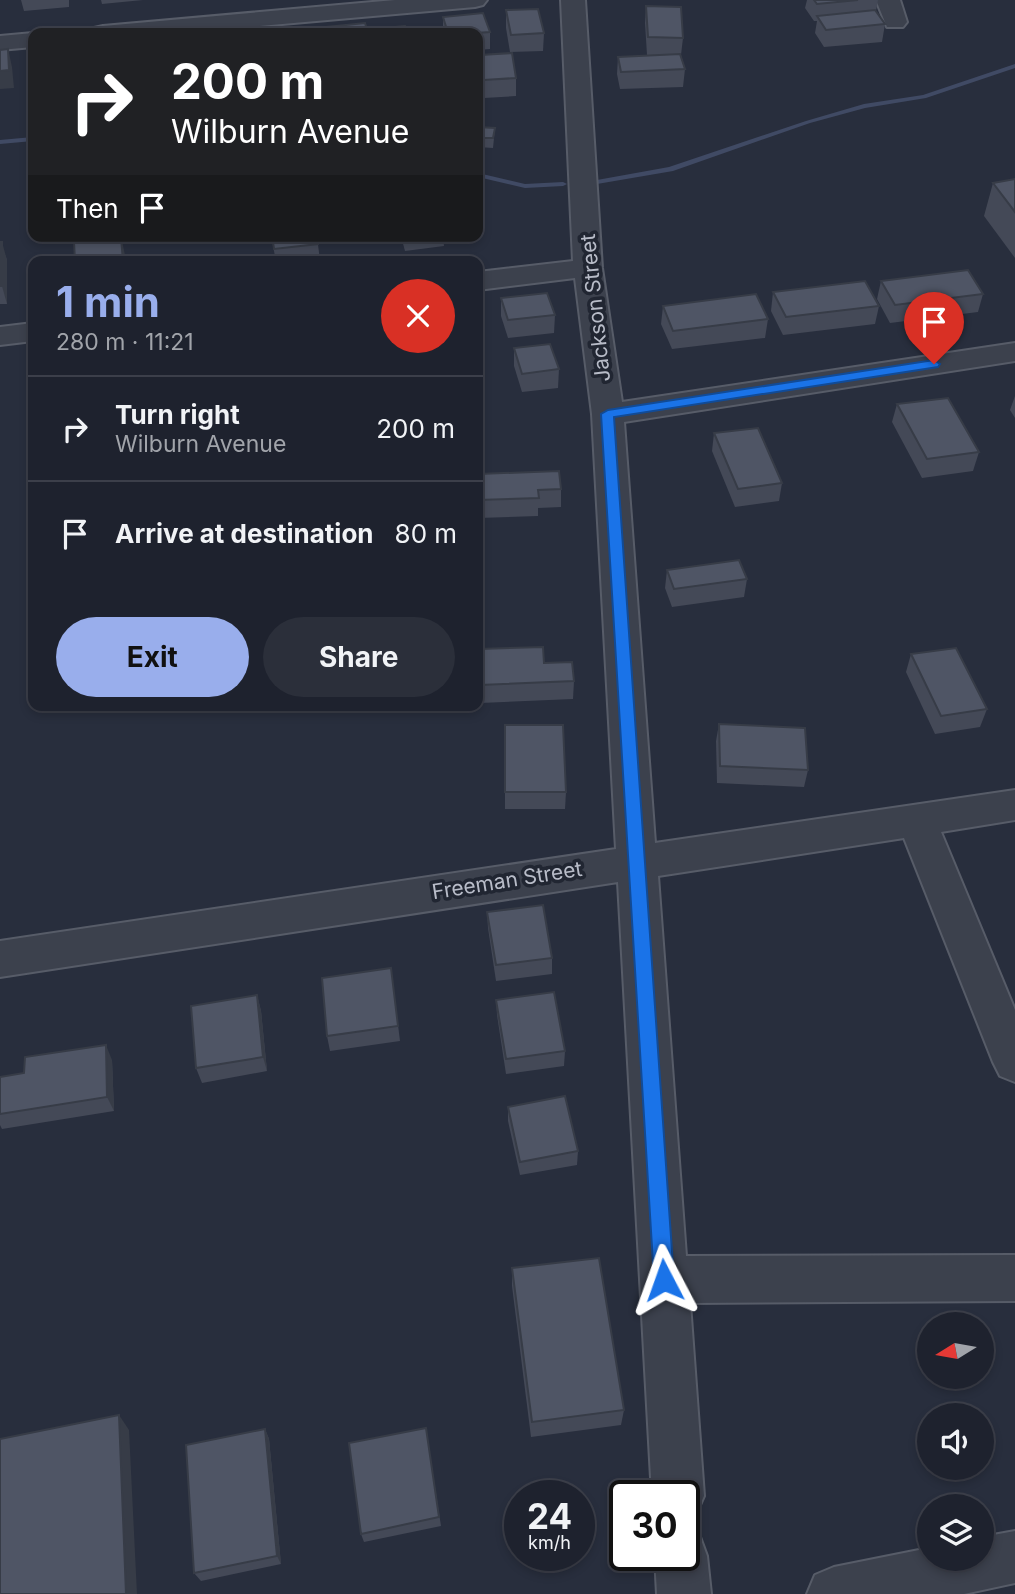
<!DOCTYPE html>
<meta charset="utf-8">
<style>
:root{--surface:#1e222e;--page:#2b2f3a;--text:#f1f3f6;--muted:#a1a4aa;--line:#3c3f4a;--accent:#99aeec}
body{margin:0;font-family:Inter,sans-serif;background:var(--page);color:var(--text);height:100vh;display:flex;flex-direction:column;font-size:26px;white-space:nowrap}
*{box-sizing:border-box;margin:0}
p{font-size:23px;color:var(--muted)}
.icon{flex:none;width:38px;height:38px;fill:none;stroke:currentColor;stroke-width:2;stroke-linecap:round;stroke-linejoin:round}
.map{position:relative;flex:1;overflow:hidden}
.drawer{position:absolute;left:28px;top:256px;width:455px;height:455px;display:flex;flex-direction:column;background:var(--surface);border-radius:14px;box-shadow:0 4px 10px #0003,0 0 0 2px var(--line)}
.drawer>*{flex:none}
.hud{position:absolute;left:28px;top:28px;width:455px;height:214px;border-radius:14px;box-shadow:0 4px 10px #0003,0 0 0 2px var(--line);background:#202124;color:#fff;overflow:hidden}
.needle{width:46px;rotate:259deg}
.controls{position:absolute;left:917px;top:1312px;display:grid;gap:14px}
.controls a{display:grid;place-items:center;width:77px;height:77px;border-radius:50%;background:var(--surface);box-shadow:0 4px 10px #0003,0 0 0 2px var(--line);font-size:35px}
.speed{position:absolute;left:504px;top:1480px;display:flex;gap:14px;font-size:35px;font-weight:700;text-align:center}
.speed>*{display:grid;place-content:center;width:91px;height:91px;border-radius:50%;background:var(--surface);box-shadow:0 4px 10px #0003,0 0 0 2px var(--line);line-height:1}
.speed small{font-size:18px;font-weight:400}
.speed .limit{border:4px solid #111;border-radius:10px;background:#fff;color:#111}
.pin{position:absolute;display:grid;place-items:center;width:60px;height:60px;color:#fff;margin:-72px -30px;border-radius:50% 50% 50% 0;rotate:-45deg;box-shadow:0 0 7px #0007}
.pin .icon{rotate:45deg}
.me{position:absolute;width:77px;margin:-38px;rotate:356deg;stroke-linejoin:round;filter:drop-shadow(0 0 5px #0008)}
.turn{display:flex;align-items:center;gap:24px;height:147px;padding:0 28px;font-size:32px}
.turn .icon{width:91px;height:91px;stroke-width:2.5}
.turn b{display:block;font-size:49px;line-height:60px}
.then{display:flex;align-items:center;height:66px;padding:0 28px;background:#0003;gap:14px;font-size:26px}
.round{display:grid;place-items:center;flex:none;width:74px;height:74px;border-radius:37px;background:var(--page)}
.overview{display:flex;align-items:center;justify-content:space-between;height:119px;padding:0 28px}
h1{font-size:42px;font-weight:700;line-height:52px;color:var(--accent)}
.action{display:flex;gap:14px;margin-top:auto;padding:14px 28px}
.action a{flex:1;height:80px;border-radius:42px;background:var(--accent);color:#111;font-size:28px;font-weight:700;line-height:80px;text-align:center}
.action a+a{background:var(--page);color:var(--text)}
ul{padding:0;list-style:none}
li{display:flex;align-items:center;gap:21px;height:105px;padding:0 28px;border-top:2px solid var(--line)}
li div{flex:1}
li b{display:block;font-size:26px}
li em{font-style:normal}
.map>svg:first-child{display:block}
</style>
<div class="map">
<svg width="1015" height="1594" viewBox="0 0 1015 1594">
<rect width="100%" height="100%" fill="#282e3d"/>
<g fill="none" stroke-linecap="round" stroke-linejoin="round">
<g fill="#404a64" fill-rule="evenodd">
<path d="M1015 64V68L926 98 865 108 810 123 673 171 597 184 593 182 597 180 669 167 806 121 864 104 923 95Z"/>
<path d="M33 137V141L0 144V140Z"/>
<path d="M478 173 525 184 563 182 567 184 563 186 525 188 478 177Z"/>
</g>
<defs>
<g id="minor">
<path d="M395 0H487L483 5 475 7 181 33H91L94 28 103 26Z"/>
<path d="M561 0H585L602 268 622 402 1015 343V361L624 422 655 843 1015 790V820L941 832 1015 1010V1082L1000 1076 993 1062 904 838 658 876 686 1256 1015 1255V1301L690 1303 704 1496 696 1514 684 1519V1496H652L618 882 0 977V941L616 849 592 414 575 278 478 290V272L573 261Z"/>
<path d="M876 0H900L907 22 903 27H887Z"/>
<path d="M33 33V47L0 50V36Z"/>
<path d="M33 323V341L0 345V327Z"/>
<path d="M684 1531 700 1537 707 1556 711 1594H657L655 1556H684Z"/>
<path d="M1015 1531V1583L964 1594H807L815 1575 834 1567 929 1548V1559H982V1537Z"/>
</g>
</defs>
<use href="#minor" stroke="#575c68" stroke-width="4"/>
<use href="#minor" fill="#3c414d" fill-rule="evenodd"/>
</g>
<g fill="#444957">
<path d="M21 0H69V7L24 11Z"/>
<path d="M101 0H143L102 4Z"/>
<path d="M807 0H878L876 11 885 24 882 42 824 47 815 33 817 21H814L805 8Z"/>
<path d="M646 6 683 38 681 55 685 69 683 87 620 89 617 74 618 57 647 55 645 23Z"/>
<path d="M506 10 544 33 543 51 510 52 506 28Z"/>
<path d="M443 17 490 32V49L478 50V33H443Z"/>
<path d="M480 55 516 78V96L484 98 480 72Z"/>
<path d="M478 127 495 128 493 148 478 147Z"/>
<path d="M1015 179V258L984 216 993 183Z"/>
<path d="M271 236H317L320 261H276Z"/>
<path d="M401 236H443L444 246 405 251Z"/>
<path d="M0 242 7 260V304H0Z"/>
<path d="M881 281 983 294 978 312 890 323 877 299Z"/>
<path d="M773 292 879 306 875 324 783 335 771 311Z"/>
<path d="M501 298 555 315 554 333 508 338 501 316Z"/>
<path d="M663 306 768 319 765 338 672 349 661 324Z"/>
<path d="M514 348 559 369 558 388 522 392 514 366Z"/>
<path d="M1015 396V418L1010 410Z"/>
<path d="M897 404 979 452 973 471 922 478 892 422Z"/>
<path d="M714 433 782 483 779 501 735 507 712 451Z"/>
<path d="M478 474 561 489V507L538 508V516L478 518Z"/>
<path d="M667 570 747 579 744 597 672 607 665 588Z"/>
<path d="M478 649 544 663 574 681 573 699 480 703Z"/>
<path d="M911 654 987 709 980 727 935 734 906 672Z"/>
<path d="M719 724 808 770 804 787 717 783 716 741Z"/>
<path d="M505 725 566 792 565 809H505Z"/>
<path d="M487 912 552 958V974L496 981 488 928Z"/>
<path d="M391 968 400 1041 330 1051 327 1036Z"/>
<path d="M257 995 261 1011 267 1071 202 1083 196 1068Z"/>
<path d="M496 1000 565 1051 564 1066 506 1074 497 1015Z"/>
<path d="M112 1060 114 1111 2 1129 0 1125V1077Z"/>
<path d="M508 1107 578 1151 577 1165 520 1175 508 1121Z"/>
<path d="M512 1268 624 1410 621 1425 531 1437 512 1286Z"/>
<path d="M426 1428 441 1526 364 1542 361 1534Z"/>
<path d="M265 1429 269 1439 281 1564 201 1581 194 1573Z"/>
</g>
<g fill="#373c47">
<path d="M8 49 12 67 14 88 0 89V71Z"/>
<path d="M121 237 125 255V261H123Z"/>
<path d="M2 242 7 260V304L2 286Z"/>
<path d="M257 995 261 1011 267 1071 263 1057Z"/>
<path d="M106 1045 112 1060 114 1111 107 1097Z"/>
<path d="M119 1415 129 1430 137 1594H126Z"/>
<path d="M265 1429 269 1439 281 1564 277 1556Z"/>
</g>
<g fill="#4f5565" stroke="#373c47" stroke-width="2">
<path d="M814 0H858L817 4Z"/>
<path d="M646 6 681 7 683 38 648 37Z"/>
<path d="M538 9 544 33 511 35 506 10Z"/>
<path d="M875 10 885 24 826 30 817 16Z"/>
<path d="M483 13 490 32 475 33H448L443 17Z"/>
<path d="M365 23 368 33H318L317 28Z"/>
<path d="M405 26 407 33H375L374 29Z"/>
<path d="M284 30 285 33H252Z"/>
<path d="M225 31 226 33H201Z"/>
<path d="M8 49 9 70 0 71V50Z"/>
<path d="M512 53 516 78 484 80 480 55Z"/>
<path d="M680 54 685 69 621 72 618 57Z"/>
<path d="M478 127 495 128 493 138H478Z"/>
<path d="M1015 179V212L993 183Z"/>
<path d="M272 236H317L318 244 274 249Z"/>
<path d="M121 237 123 261H75L74 242Z"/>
<rect x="0" y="242" width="2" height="44"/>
<path d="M968 270 983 294 895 305 881 281Z"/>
<path d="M865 281 879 306 786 317 773 292Z"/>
<path d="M547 293 555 315 508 320 501 298Z"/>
<path d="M756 294 768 319 673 331 663 306Z"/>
<path d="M550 344 559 369 522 374 514 348Z"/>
<path d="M948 398 979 452 927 459 897 404Z"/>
<path d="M758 428 782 483 738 489 714 433Z"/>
<path d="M559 471 561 489 538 490 539 498 478 500V474Z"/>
<path d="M739 560 747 579 674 589 667 570Z"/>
<path d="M543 647 544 663 572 662 574 681 480 685 478 649Z"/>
<path d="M956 648 987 709 941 716 911 654Z"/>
<path d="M719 724 805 728 808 770 720 766Z"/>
<path d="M505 725H563L566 792H505Z"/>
<path d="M543 905 552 958 496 965 487 912Z"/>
<path d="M391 968 398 1026 327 1036 322 978Z"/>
<path d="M554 992 565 1051 506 1059 496 1000Z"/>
<path d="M257 995 263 1057 196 1068 191 1006Z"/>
<path d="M106 1045 107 1097 0 1114V1077L24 1073 25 1057Z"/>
<path d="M565 1096 578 1151 520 1162 508 1107Z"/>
<path d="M599 1258 624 1410 532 1422 512 1268Z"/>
<path d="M119 1415 126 1594H0V1439Z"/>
<path d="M426 1428 439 1517 361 1534 349 1443Z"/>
<path d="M265 1429 277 1556 194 1573 186 1445Z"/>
</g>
<path fill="#1a73e8" stroke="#114b97" stroke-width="2" d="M934 360 940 364 938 367 614 417 674 1280 671 1287 664 1290 657 1287 654 1280 601 414 608 410Z"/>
<g text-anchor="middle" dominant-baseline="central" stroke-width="7" stroke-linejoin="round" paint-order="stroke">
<g font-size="21" fill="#b8bcc8" stroke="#212632">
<text transform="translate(595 308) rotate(-96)">Jackson Street</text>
<text transform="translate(507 880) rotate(-9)">Freeman Street</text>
</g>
</g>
</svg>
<div class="controls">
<a><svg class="needle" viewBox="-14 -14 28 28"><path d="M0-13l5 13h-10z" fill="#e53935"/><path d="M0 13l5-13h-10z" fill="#a1a4aa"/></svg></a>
<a><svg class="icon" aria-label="sound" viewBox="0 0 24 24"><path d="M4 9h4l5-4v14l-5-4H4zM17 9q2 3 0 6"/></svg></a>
<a><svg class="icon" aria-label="layers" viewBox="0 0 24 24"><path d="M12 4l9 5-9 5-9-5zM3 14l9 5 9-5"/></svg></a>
</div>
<div class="speed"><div>24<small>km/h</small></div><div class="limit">30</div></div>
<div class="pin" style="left:934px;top:364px;background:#d93025"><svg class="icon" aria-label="arrive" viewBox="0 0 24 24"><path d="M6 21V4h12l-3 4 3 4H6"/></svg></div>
<svg class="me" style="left:664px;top:1280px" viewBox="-20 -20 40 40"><path d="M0-17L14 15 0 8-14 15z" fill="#1a73e8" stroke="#fff" stroke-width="4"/></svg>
<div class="hud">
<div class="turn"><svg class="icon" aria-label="right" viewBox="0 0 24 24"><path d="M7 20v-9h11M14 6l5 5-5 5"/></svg><div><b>200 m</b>Wilburn Avenue</div></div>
<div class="then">Then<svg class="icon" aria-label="arrive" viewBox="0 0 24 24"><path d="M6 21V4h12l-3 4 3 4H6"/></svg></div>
</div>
<section class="drawer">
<div class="overview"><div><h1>1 min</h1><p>280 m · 11:21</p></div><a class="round" style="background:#d93025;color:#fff"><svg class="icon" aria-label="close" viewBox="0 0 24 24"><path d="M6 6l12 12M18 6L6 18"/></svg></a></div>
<ul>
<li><svg class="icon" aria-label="right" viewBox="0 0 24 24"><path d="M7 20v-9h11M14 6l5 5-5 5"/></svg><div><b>Turn right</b><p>Wilburn Avenue</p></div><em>200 m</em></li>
<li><svg class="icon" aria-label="arrive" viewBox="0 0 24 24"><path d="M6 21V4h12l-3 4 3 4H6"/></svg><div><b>Arrive at destination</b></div><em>80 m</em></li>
</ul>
<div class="action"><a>Exit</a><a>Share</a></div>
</section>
</div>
